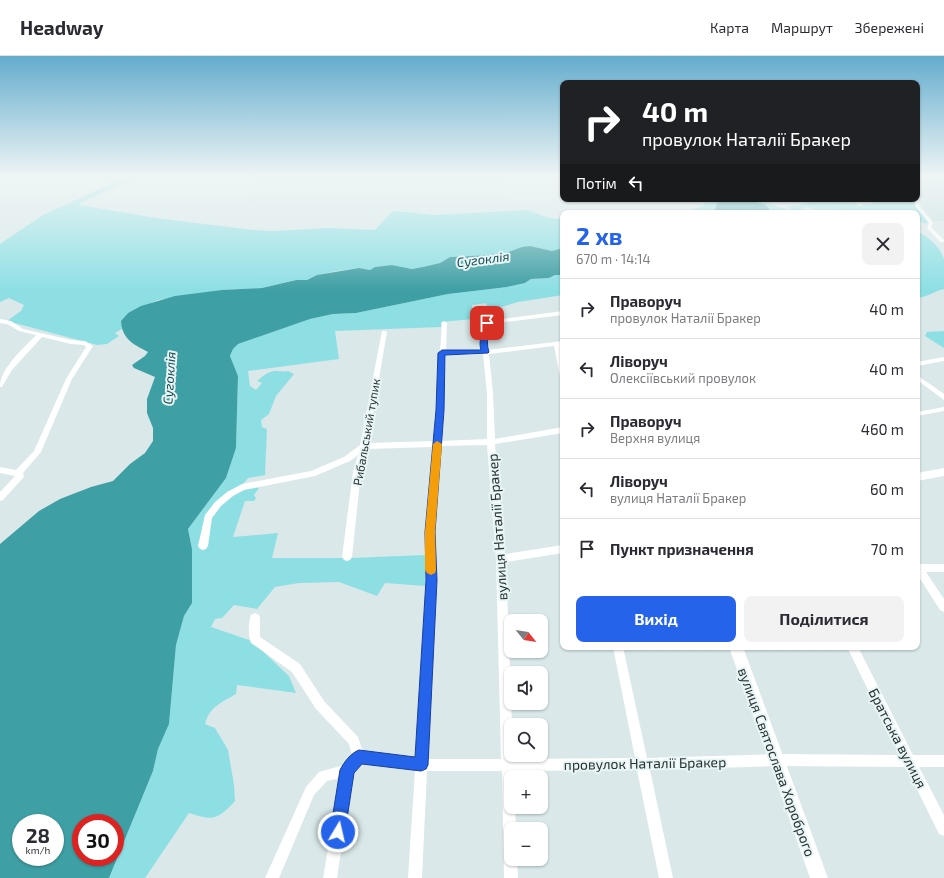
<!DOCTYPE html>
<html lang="uk">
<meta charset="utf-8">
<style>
:root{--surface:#fff;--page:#f2f2f3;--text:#2b2b33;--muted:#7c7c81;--line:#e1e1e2;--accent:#2563eb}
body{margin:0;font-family:"Exo 2",sans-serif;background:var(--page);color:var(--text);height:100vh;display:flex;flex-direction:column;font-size:15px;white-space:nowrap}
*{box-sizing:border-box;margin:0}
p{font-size:13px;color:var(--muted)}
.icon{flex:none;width:22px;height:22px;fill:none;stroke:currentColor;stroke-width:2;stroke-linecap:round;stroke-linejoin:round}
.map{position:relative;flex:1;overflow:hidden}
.panel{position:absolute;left:560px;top:154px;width:360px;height:440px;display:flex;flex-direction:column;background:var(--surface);border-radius:8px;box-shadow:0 1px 3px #0004}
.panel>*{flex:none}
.guide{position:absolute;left:560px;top:24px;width:360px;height:122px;border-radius:8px;box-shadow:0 1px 3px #0004;background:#202124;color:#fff;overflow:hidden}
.needle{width:26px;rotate:120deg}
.fabs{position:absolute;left:504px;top:558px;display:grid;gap:8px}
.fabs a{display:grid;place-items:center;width:44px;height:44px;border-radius:8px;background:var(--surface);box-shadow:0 1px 3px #0004;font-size:20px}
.speed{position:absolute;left:12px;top:758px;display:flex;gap:8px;font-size:20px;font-weight:700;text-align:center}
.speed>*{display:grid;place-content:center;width:52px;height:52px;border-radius:50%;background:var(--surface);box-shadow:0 1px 3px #0004;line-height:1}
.speed small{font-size:10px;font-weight:400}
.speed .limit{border:6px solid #d22;background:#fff;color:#111}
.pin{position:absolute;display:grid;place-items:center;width:34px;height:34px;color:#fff;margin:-17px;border-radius:8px;box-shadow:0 2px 6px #0006}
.me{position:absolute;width:44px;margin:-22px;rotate:9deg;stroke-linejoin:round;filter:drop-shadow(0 0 3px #0008)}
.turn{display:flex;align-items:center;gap:14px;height:84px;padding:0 16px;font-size:18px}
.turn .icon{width:52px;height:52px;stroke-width:2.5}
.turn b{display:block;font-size:28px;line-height:34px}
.then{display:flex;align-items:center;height:38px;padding:0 16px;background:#0003;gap:8px;font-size:15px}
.round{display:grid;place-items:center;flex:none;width:42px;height:42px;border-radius:8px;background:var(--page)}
.summary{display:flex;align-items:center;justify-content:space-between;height:68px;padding:0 16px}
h1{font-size:24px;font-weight:700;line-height:30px;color:var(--accent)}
.button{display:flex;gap:8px;margin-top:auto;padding:8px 16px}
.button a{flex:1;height:46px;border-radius:8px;background:var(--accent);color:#fff;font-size:16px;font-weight:700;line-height:46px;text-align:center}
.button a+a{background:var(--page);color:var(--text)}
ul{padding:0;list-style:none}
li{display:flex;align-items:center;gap:12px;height:60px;padding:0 16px;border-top:1px solid var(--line)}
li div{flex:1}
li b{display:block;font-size:15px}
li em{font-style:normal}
header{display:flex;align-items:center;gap:24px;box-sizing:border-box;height:56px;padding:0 20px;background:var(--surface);border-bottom:1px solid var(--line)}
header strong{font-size:19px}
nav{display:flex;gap:22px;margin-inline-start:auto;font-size:14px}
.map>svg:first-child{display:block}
</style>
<header>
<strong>Headway</strong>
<nav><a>Карта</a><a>Маршрут</a><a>Збережені</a></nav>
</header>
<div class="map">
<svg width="944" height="822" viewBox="0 0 944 822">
<rect width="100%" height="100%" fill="#dae8e9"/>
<path fill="#c6ddde" d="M917 120 944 121V165H934L922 151 917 138Z"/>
<g fill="#8ddfe4">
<path d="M131 120H140L80 147V149L156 162 253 174 273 175 329 172 375 174 392 156 396 155 434 159 528 154 549 162 563 163V192L552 195 530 190 506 197 490 199 450 201 440 207 423 211 412 213 392 209 375 211 370 214 359 212 337 215 317 219 307 224H295L262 232 222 234 158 244 128 257 121 265 122 273 115 277 119 280 107 288 97 289 7 265 21 255 24 249 9 242 0 246V188L43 159 117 125Z"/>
<path d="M709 143H720L718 145 716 154 717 157H685L702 150Z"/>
<path d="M754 143 789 154 792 153 787 151 808 147 799 143H817L818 146 825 147 827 145 850 143 859 150H863V148H875L864 144 911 145 914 146 928 166 926 168 917 164V157H838V154C827 152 818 156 808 151L801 153 800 155 809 157H772L766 149 753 144Z"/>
<path d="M917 175C927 180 942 192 944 204 944 213 944 224 944 233 934 235 928 241 917 242Z"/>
<path d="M555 219H563V239L518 246 489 255 486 247 472 249 473 263 441 266V271L335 275 339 303 248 315 250 330 256 334 262 327 257 325C262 321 267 316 274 315 279 315 283 316 288 315L294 318 276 340 269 358 261 364 262 371 267 373 265 419 248 422 243 428 259 432 254 439 256 442 254 445H245L233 481 278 477 272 502H351L425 499V530L385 527 377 540 339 526 299 527 275 531 257 553 234 549 222 562 215 563 211 571 252 585 289 620 296 637 237 629 236 638C221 647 210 650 205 668L215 672 228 694 234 729 235 745C217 764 214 765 189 757L145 822H109L153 715 158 693 169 668 176 589 184 560 192 547V493L188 473 226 422 236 392 238 320 230 300 233 293 238 288 310 263 333 258 356 257 448 238 507 231 525 227 531 223 549 222Z"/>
<path d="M944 275V292L925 280 927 276Z"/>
</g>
<g fill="#3e9fa4" fill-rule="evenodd">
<path d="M720 143H754V145L766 149 772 157H717L715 154 718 144Z"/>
<path d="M530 190 552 195 563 192V219H555L549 222 531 223 525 227 507 231 448 238 356 257 333 258 310 263 238 288 233 293 230 300 238 320 236 392 226 422 188 473 192 493V547L184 560 176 589 169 668 158 693 153 715 109 822H0V488L39 455 60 443 91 431 113 425 130 408 145 397 153 385V372L147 357V343L155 321 134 312 132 309 145 300 148 296C133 288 122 283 121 265L128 257 141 250 175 240 222 234 262 232 296 224H307L317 219 359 212 370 214 375 211 392 209 412 213 423 211 440 207 450 201 490 199 506 197 522 191ZM21 767H55V801H21ZM81 767H115V801H81Z"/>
</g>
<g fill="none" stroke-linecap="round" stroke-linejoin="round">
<g fill="#fff" fill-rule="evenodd">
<path d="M913 143H917L920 151 933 167 931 171 944 184V186H940L927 172 929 167 916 151Z"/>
<path d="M563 255V259L490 268C490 278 485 283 488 294L563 285V289H560L563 303V322L560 320 554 290 489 298 493 337 495 383 563 371V377L495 388 505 498 563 489V497L506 506 512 669 511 699H513V703L635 702 613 591H623L647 702 777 698 900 699 847 591H858L913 699H944V711H919L944 759V780L939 778 906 711 777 710 650 714 673 822H659L637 714 514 715V721H511V751H515L516 773H511V803H517L518 822H504L502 715H427L422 822H408L415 714 361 707 353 717 337 822H323L340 722 327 725 314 739 279 822H265L306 731 319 716 344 709 352 699 349 688 316 653 292 616 251 587C248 580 248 566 251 559L255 557 259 559 260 562V581L300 608 324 645 358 681 363 696 415 702 426 524V476L433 391 367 393 361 416 352 501 350 504 347 505 344 504 342 501 353 416 358 399 350 405 315 420 244 434 233 440 221 450 212 462 208 490 206 493 203 494 200 493 198 490 205 459 215 446 227 436 242 428 311 415 344 401 360 389 382 275H386L387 276 368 387 434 385 442 266 444 265 447 267 446 295 482 294C481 292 480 290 480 288 480 286 485 266 486 265ZM483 298 487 337V383L441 385 446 299ZM487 389 496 503 501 703H427L436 524 434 476 441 390Z"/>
<path d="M0 263 11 265 23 273 71 284 85 285 93 290 72 323 41 396 23 417 24 420 23 422 3 444 0 445V436L15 420 0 417V411L16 414 34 395 66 323 86 291 84 289 71 288 42 281 12 314 2 331H0C0 312 23 293 36 279L19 275 7 268 0 267Z"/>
<path d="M944 301V305L917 310V306Z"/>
<path d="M917 319 944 338V344L917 324Z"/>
<path d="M944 351V355L917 360V356Z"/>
<path d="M917 506 921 508H944V516H926L944 543V556L940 554 917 518Z"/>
</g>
<g fill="#fff" fill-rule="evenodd">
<path d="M944 412V420L917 425V417Z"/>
<path d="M729 591H743L828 822H810Z"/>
</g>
</g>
<linearGradient id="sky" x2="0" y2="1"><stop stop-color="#64accd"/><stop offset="0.51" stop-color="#eef5f5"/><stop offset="1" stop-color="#eef5f5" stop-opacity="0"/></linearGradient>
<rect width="944" height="235" fill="url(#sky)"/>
<path fill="#2563eb" stroke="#184099" d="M487 265 490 267C490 279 485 284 489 296L488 297 445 299 444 354 435 476 437 524 428 709 426 713 421 715 362 708 354 717 345 776 343 781 338 783 332 781 330 776 340 714C344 706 351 697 359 694L415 701 426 524 425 476 436 354 438 297 442 294H481C478 284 483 278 483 267Z"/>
<path fill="#f59e0b" d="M437 385 442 388 435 476 436 514 435 517 431 519 427 517 425 514V476L433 388Z"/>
<g text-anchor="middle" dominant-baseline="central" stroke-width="4" stroke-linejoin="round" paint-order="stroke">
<g font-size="12" fill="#2a3030" stroke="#e7f5f6">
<text transform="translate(366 376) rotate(-80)">Рибальський тупик</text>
</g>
<g font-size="13" font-style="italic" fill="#164e51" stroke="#e7f5f6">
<text transform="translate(483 203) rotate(-7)">Сугоклія</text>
<text transform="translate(169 322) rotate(-86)">Сугоклія</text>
</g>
<g font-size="14" fill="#2a3030" stroke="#e7f5f6">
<text transform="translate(497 471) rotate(-94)">вулиця Наталії Бракер</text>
<text transform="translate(898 682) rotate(63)">Братська вулиця</text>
<text transform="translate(777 706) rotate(70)">вулиця Святослава Хороброго</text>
<text transform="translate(645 707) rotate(-1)">провулок Наталії Бракер</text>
</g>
</g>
</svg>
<div class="fabs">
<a><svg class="needle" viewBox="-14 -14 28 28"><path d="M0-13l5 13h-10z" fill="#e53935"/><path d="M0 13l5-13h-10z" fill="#7c7c81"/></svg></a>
<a><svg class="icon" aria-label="sound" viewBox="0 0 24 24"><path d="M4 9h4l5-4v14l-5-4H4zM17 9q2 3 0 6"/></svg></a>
<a><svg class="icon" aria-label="search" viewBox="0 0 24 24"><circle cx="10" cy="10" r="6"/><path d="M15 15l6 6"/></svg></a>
<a>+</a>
<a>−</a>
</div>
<div class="speed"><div>28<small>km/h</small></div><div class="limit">30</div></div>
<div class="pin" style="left:487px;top:267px;background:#d93025"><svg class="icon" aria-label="arrive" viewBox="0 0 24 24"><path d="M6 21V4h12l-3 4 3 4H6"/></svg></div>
<svg class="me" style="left:338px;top:776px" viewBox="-20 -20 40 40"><circle r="17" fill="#2563eb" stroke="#fff" stroke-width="3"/><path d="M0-11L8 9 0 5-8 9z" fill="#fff"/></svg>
<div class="guide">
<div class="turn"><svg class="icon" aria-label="right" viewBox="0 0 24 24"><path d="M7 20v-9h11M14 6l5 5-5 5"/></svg><div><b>40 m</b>провулок Наталії Бракер</div></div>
<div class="then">Потім<svg class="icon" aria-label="left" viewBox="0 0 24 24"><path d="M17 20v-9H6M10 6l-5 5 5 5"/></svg></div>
</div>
<section class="panel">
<div class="summary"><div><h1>2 хв</h1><p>670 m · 14:14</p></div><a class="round"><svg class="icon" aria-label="close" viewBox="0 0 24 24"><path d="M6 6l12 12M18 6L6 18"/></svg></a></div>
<ul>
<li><svg class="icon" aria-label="right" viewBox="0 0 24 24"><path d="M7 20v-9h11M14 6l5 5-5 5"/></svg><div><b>Праворуч</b><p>провулок Наталії Бракер</p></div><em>40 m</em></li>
<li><svg class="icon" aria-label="left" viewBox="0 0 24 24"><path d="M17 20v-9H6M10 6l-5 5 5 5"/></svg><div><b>Ліворуч</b><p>Олексіївський провулок</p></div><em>40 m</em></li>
<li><svg class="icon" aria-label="right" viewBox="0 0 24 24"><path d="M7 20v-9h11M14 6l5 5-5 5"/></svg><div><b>Праворуч</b><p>Верхня вулиця</p></div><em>460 m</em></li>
<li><svg class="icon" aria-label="left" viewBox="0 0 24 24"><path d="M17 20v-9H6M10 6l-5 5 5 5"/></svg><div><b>Ліворуч</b><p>вулиця Наталії Бракер</p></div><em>60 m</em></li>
<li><svg class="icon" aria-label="arrive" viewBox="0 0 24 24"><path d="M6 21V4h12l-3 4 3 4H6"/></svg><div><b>Пункт призначення</b></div><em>70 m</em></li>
</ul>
<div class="button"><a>Вихід</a><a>Поділитися</a></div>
</section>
</div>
